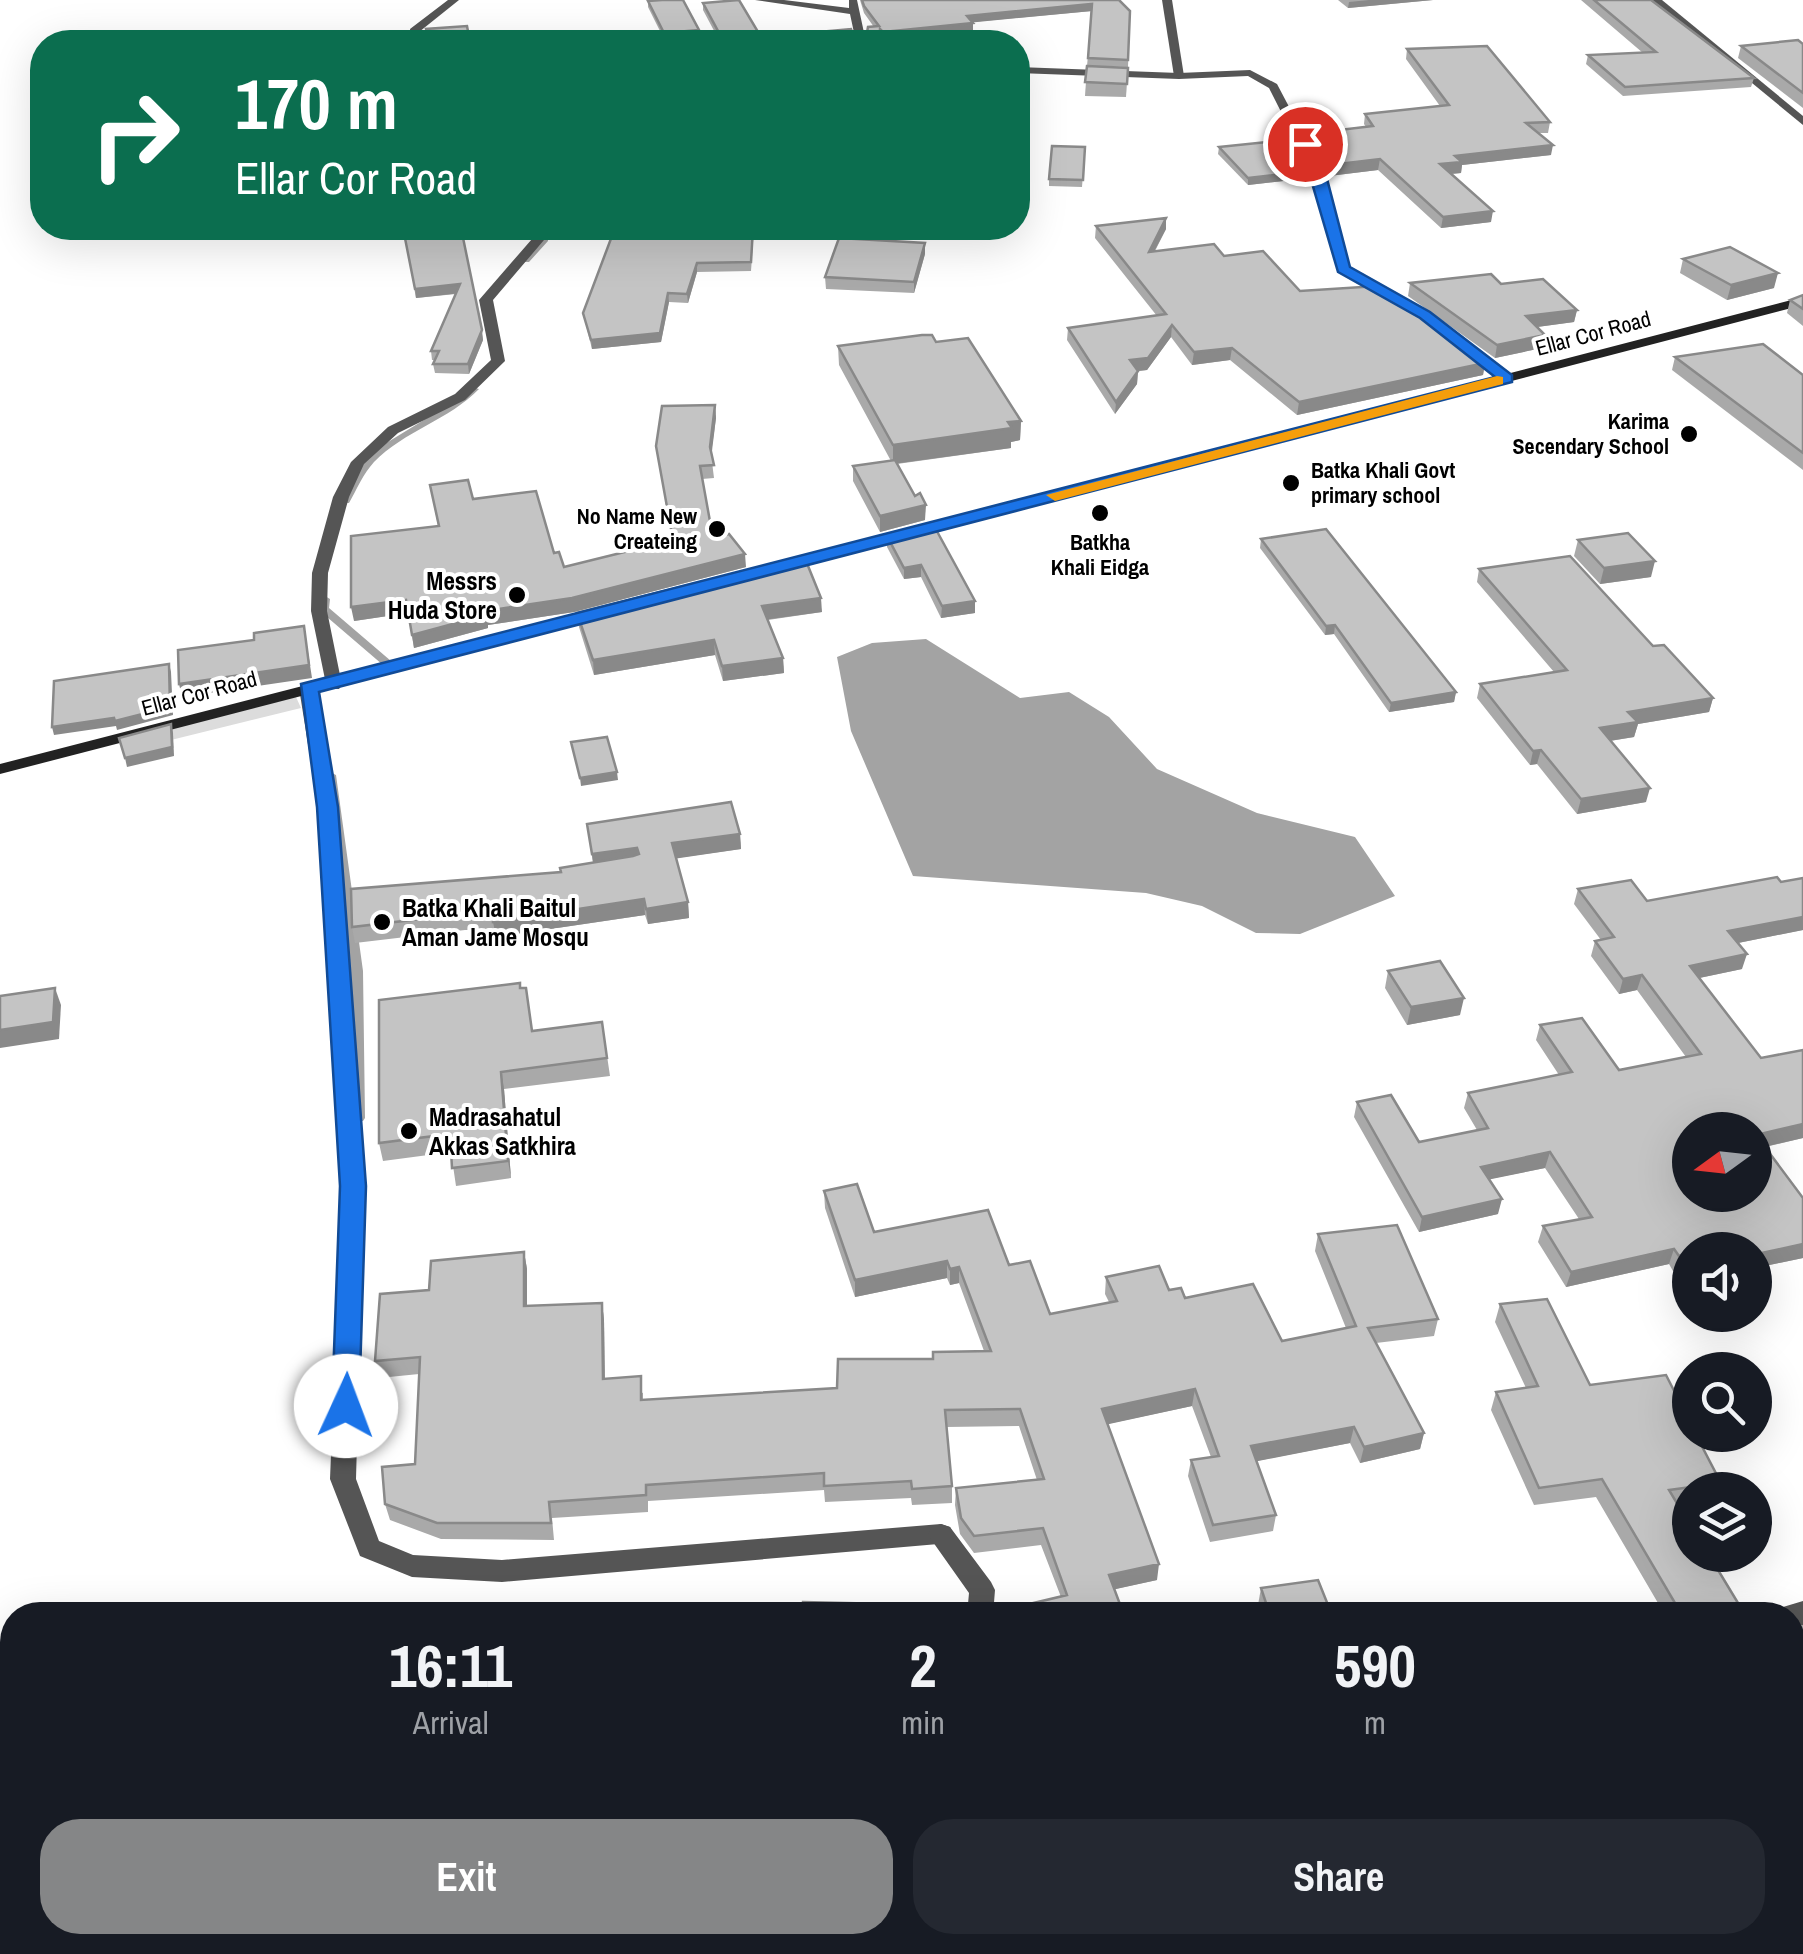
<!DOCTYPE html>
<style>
:root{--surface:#171b24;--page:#242831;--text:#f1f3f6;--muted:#9ea1a6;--accent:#858687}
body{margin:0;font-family:"Archivo Narrow",sans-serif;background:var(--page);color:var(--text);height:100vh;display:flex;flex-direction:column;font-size:38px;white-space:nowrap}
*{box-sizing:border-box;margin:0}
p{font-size:32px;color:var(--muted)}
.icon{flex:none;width:55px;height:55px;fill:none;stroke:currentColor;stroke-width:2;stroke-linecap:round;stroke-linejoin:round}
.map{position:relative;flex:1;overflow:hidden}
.details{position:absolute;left:0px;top:1602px;width:1805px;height:352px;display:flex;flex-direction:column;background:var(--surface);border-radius:40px 40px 0 0;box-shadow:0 10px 40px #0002}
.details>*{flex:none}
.banner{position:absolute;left:30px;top:30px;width:1000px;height:210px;border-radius:40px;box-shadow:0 10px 40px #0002;background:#0b6e4f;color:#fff;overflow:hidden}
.needle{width:65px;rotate:255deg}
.tools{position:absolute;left:1672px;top:1112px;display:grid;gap:20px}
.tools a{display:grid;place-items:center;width:100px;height:100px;border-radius:50%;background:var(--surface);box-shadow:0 10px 40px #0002;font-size:50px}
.pin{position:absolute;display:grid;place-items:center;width:85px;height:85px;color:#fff;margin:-42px;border:5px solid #fff;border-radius:50%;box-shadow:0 2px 10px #0007}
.me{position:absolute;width:110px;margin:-55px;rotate:2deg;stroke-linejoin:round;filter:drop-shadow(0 0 8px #0008)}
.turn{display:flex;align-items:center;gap:35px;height:210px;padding:0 40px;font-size:45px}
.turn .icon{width:130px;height:130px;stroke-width:2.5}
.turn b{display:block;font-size:70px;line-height:85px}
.eta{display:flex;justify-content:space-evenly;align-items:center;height:170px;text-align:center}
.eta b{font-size:60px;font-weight:800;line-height:70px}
.cta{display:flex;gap:20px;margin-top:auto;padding:20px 40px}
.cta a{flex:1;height:115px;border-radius:40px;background:var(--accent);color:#fff;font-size:40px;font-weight:800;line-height:115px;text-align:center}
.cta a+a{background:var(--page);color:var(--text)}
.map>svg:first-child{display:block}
</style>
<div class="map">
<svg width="1803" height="1954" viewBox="0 0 1803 1954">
<rect width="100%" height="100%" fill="#fff"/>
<path fill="#dcdcdc" d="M296 697 301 708 171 740 166 729Z"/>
<path fill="#a3a3a3" d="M926 639 1020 698 1069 692 1109 717 1157 769 1257 813 1355 837 1395 896 1300 934 1256 933 1202 906 1146 893 913 876 851 731 837 657 872 643Z"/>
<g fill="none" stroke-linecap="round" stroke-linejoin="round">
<g fill="#a3a3a3" fill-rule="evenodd">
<path d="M540 228H548V241L529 262H523V258L540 241Z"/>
<path d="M472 387 479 389C449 420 404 431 374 462 363 474 357 489 349 503H343L341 501 352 478 367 459 383 445 455 401Z"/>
<path d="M325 596 330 599 329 608 398 667V671H390L320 611V599Z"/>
<path d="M330 772 336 775 363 971 365 1118 363 1121H353L351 1118V971L324 775Z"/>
<path d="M1803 1625V1639L1792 1642V1627Z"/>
</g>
<g fill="#555" fill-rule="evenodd">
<path d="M1162 0H1172L1184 76 1179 79 1174 76Z"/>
<path d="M1651 0H1662L1803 116V125Z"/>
<path d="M308 683 317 688 336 807 364 1186 356 1479 379 1541 413 1555 502 1560 941 1524 950 1527 954 1535 950 1543 502 1582 412 1577 360 1556 330 1479 342 1186 318 807 299 688Z"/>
</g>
<g fill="#555" fill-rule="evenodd">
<path d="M448 0H459L419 32 421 42H411L410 29Z"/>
<path d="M755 0H784L849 8V0H857L866 42H856L850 14Z"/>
<path d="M1018 67 1179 73 1250 70 1277 84 1325 175 1349 267 1404 299 1392 302 1337 269 1313 175 1269 88 1248 76 1179 79 1018 73Z"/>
<path d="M532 228H544V240L493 300 505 361 465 400 398 433 364 464 349 497 328 573 327 611 342 685 339 689H327L311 611 312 573 333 497 351 462 388 427 455 394 491 360 479 300 532 239Z"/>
<path d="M1456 342H1466L1514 378 1502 381 1456 348Z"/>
<path d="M941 1524 950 1527 991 1582 995 1590 993 1615H967L969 1593 928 1535 932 1527Z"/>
<path d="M1803 1601V1625L1792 1627V1615H1779L1783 1607Z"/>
<path d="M1327 1942H1359L1364 1954H1332Z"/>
</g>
<g fill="#222" fill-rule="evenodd">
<path d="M1803 297V305L790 569 784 571 776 566 778 563Z"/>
<path d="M601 609 607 611V617L0 774V764Z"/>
</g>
</g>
<g fill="#a9a9a9">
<path d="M860 0H1119L1130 11 1128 67 1087 66 1092 11 972 22 973 30 883 39 880 36V42H720L703 10V3L761 37 866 38 874 27 864 13Z"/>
<path d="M1338 0H1433L1348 8Z"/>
<path d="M1581 0H1651L1754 78 1751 87 1623 96 1586 64 1588 55 1643 53Z"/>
<path d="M648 1 699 30 700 36 664 39 648 7Z"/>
<path d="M1803 44V108L1738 58 1741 46Z"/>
<path d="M1407 49 1550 122 1548 133H1539L1551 155 1462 165 1461 173 1451 174 1491 222 1441 228 1378 170 1329 176 1313 143 1314 133 1366 127 1364 124 1365 114 1440 106 1406 59Z"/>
<path d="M1087 66 1128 68 1126 97 1085 96Z"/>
<path d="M1085 147 1082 187 1049 186V179Z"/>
<path d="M1219 147 1311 171 1310 178 1248 185 1218 154Z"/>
<path d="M1166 218V229L1155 251 1224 256 1300 291 1485 363 1483 375 1297 415 1230 360 1192 365 1171 337 1147 370 1138 371 1137 384 1115 414 1067 340 1068 328 1157 316 1095 238 1096 226Z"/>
<path d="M403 228 502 232 462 236 483 340 469 374 435 373 433 364 435 360H432L431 351 456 294 416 298Z"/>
<path d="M615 228H754L751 271 697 272 688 303 669 302 661 342 592 349 583 313Z"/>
<path d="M925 254 914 293 826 289 825 277Z"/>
<path d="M1683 259 1774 288 1727 300 1680 273Z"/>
<path d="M1410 283 1501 284 1577 310 1574 322 1537 327 1545 335 1542 348 1495 358 1408 296Z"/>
<path d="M1803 295V326L1787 313 1790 300Z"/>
<path d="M936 342 1021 421 1020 440 1011 442V448L897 464 915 496 925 520 880 532 853 481V466L891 461 839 365 838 346Z"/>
<path d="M1675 357 1803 375V470L1672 370Z"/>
<path d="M715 405 716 418 711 454 714 478 702 479 713 538 746 567 574 612 488 625V628L414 648 408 613 354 621 438 526 430 485 473 499 554 553 564 567 672 540 656 446Z"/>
<path d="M887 536 975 601V613L941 618 921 577 904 579 887 547Z"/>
<path d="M1261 539 1456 692 1454 702 1389 712 1334 634 1325 635 1260 548Z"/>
<path d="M1578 540 1651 577 1600 584 1574 556Z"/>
<path d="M1479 569 1653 646 1713 698 1709 712 1638 724 1634 737 1610 741 1646 802 1577 814 1537 764 1530 765 1477 698 1480 684 1554 672 1477 582Z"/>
<path d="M822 612 768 620 783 658 784 673 723 681 715 655 594 675 579 627 577 613Z"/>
<path d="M587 824 740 834 741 849 676 858 688 902 689 918 648 924 645 915 496 937 494 930H465L355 943 352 927 593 863Z"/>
<path d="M1578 889 1803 930 1738 943 1742 969 1699 978 1761 1058 1803 1050V1138L1765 1147 1803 1198V1258L1755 1268V1250H1690V1267L1673 1271 1669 1264 1566 1287 1538 1242 1543 1226 1579 1219 1545 1168 1489 1179 1498 1214 1419 1232 1354 1117 1357 1102 1419 1142 1477 1130 1464 1108 1468 1093 1559 1075 1536 1040 1540 1025 1619 1070 1686 1057 1637 990 1619 994 1591 956 1595 941 1601 940 1574 904Z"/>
<path d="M1388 971 1460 1015 1407 1025 1385 988Z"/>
<path d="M521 988 532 1031 602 1022 610 1076 504 1089 511 1178 456 1186 451 1152 383 1161 379 1143Z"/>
<path d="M824 1191 874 1232 1009 1265 1050 1314 1109 1302 1105 1294 1106 1277 1169 1290 1282 1341 1346 1328 1315 1251 1318 1234 1438 1319 1434 1336 1376 1343 1424 1433 1420 1449 1360 1463 1350 1443 1256 1461 1276 1515 1273 1531 1210 1542 1188 1476 1191 1460 1211 1457 1192 1406 1107 1424 1157 1580 1115 1589 1061 1597 1041 1545 974 1553 960 1534 955 1505 956 1488 1037 1480 1019 1426 946 1427 952 1486V1503L912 1505 911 1498 825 1502 824 1490 648 1501V1512L552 1518 554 1540 441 1539 390 1520 385 1504 415 1464 419 1374 379 1378 375 1361 429 1290 524 1252 527 1269V1306L602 1303 604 1320 605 1379 643 1393V1400L837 1388 933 1359 984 1351 959 1283 950 1285 947 1278 855 1297 825 1208Z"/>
<path d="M1500 1304 1590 1385 1721 1483 1718 1490H1690V1504L1678 1505 1738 1603 1733 1615H1665L1596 1497 1534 1505 1491 1410 1496 1392 1526 1388 1495 1322Z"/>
<path d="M1261 1588 1332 1615H1261L1258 1605Z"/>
<path d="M1803 1680V1703L1797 1692Z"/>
<path d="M1423 1942H1584L1590 1954H1429Z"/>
<path d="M1792 1942 1803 1954H1779L1773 1943Z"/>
</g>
<g fill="#898989">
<path d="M1369 0H1433L1348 8 1349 2Z"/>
<path d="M1092 4V11L967 23V16Z"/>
<path d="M973 23V30L883 39V32Z"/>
<path d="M699 30 700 36 664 39V33Z"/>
<path d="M1553 145 1551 155 1462 165 1461 173 1438 175 1440 164 1455 156Z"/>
<path d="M1380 159 1378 170 1329 176 1330 165Z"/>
<path d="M1311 171 1310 178 1248 185V178Z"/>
<path d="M1493 211 1491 222 1441 228 1443 217Z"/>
<path d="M1166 218V229L1148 263 1149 252Z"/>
<path d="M461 228H502V232L462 236Z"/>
<path d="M925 243V254L914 293V282Z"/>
<path d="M697 263V272L688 303 687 294Z"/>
<path d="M1778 273 1774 288 1727 300 1731 285Z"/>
<path d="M460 284 461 293 416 298 415 289Z"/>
<path d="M668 293 669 302 661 342 592 349 591 340Z"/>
<path d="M1577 310 1574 322 1523 329 1526 316Z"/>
<path d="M1172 325 1171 337 1147 370 1138 371 1137 384 1115 414 1116 402 1130 360Z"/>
<path d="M482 330 483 340 469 374 468 364Z"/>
<path d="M1545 335 1542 348 1495 358 1497 345Z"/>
<path d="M1232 348 1230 360 1192 365 1194 352Z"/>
<path d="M1485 363 1483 375 1297 415 1299 402Z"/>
<path d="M715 405 716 418 711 459 710 447Z"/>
<path d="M1021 421 1020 440 1011 442V448L893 464V445Z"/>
<path d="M926 505 925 520 880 532V516Z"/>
<path d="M745 554 746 567 574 612 488 625V628L414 648 412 635 485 611Z"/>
<path d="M1655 561 1651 577 1600 584 1604 568Z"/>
<path d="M921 565V577L904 579V568Z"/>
<path d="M821 598 822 612 763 620 762 606Z"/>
<path d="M406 600 408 613 354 621 351 607Z"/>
<path d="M975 601V613L941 618 942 606Z"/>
<path d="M1335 625 1334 634 1325 635 1326 626Z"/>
<path d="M304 626 312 678 182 697 179 684Z"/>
<path d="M714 640 715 655 594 675 593 660Z"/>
<path d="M783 658 784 673 723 681 722 666Z"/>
<path d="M169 664 171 672 173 715 117 730 116 726 54 735 52 727Z"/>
<path d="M1456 692 1454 702 1389 712 1391 703Z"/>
<path d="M1713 698 1709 712 1638 724 1634 737 1596 743 1600 728 1628 712Z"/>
<path d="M171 724 173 733 174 756 127 767 125 758Z"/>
<path d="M1541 750 1537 764 1530 765 1533 751Z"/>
<path d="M617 772 618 780 581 786 580 778Z"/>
<path d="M1650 788 1646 802 1577 814 1581 799Z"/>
<path d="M740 834 741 849 673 859 672 843Z"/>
<path d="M637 848 639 864 594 870 592 854Z"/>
<path d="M644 899 645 915 496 937 493 922Z"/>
<path d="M688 902 689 918 648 924 646 909Z"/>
<path d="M1803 917V930L1723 946 1728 931Z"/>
<path d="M1747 954 1742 969 1685 981 1690 966Z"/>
<path d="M1642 975 1637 990 1619 994 1623 979Z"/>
<path d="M55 988 61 1005 59 1039 0 1048V1030Z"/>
<path d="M1464 998 1460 1015 1407 1025 1411 1007Z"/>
<path d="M501 1072 504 1089 511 1178 508 1161Z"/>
<path d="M1803 1124V1138L1755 1149 1756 1135Z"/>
<path d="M1550 1152 1545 1168 1477 1182 1481 1167Z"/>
<path d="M1502 1199 1498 1214 1419 1232 1422 1217Z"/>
<path d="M1748 1241 1744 1250H1705Z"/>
<path d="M1803 1244V1258L1755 1268 1757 1254Z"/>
<path d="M1674 1249 1669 1264 1566 1287 1571 1272Z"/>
<path d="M524 1252 527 1269V1323L524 1306Z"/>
<path d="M1690 1253V1267L1673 1271 1679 1256Z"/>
<path d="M947 1261V1278L855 1297V1280Z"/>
<path d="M959 1267V1283L950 1285V1269Z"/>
<path d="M602 1303 604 1320 605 1396 603 1379Z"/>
<path d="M1195 1389 1192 1406 1100 1426 1102 1409Z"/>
<path d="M1354 1427 1350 1443 1248 1463 1251 1446Z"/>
<path d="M1424 1433 1420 1449 1360 1463 1364 1447Z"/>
<path d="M1159 1564 1157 1580 1107 1591 1109 1575Z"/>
<path d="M1738 1603 1733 1615H1691Z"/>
<path d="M114 1942H122V1954H113Z"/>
<path d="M1052 1942H1079L1051 1951Z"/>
</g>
<g fill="#c4c4c4" stroke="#898989" stroke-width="2.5" fill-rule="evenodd">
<path d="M662 0H683L699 30 664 33 648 1Z"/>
<path d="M739 0 761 37 851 29 854 38H866L868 27 879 26 864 6 862 0H1119L1130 11 1128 60 1088 58 1092 4 967 16 973 23 883 32 880 29 879 42H724L703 3Z"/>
<path d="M1594 0H1651L1754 78 1625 87 1588 55 1656 52Z"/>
<path d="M467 26 470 42H430L426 29Z"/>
<path d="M1798 40 1803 44V93L1741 46Z"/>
<path d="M1487 46 1550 122 1526 123 1553 145 1455 156 1462 162 1440 164 1493 211 1443 217 1380 159 1330 165 1314 133 1373 126 1365 114 1449 105 1407 49Z"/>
<path d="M1087 66 1128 68 1127 84 1085 82Z"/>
<path d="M1295 139 1311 171 1248 178 1219 147Z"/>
<path d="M1052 146 1085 147 1083 180 1049 179Z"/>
<path d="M1166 218 1149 252 1214 244 1224 256 1263 251 1300 291 1378 286 1420 309 1485 363 1299 402 1232 348 1194 352 1172 325 1148 358 1130 360 1138 371 1116 402 1068 328 1166 314 1096 226Z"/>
<path d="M403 228H461L482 330 468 364H433L439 351H431L460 284 415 289Z"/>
<path d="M615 228H753L751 262 697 263 687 294 668 293 660 333 591 340 583 313Z"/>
<path d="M839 238 925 243 914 282 825 277Z"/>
<path d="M1730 247 1778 273 1731 285 1683 259Z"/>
<path d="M1491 274 1501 284 1543 279 1577 310 1526 316 1545 335 1497 345 1410 283Z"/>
<path d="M1803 295V309L1790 300Z"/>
<path d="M922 335H932L936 342 968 338 1021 421 1008 422 1012 428 893 445 838 346Z"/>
<path d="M1763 344 1803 375V453L1675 357Z"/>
<path d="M715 405 710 447 714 465 700 466 713 538 729 534 745 554 572 598 485 611 486 615 412 635 406 600 351 607V536L439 526 430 485 468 480 473 499 536 491 554 553 559 552 564 567 673 540 656 446 662 406Z"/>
<path d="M895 460 915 496 920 493 926 505 880 516 853 466Z"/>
<path d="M933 524 975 601 942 606 921 565 904 568 887 536Z"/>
<path d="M1326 529 1456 692 1391 703 1335 625 1326 626 1261 539Z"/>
<path d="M1628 533 1655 561 1604 568 1578 540Z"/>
<path d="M804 556 821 598 762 606 783 658 722 666 714 640 593 660 577 613Z"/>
<path d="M1570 556 1653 646 1664 645 1713 698 1628 712 1638 722 1600 728 1650 788 1581 799 1541 750 1533 751 1480 684 1567 670 1479 569Z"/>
<path d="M304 626 309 665 179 684 178 650 254 640V633Z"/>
<path d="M169 664 170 707 115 721 114 718 52 727 54 681Z"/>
<path d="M171 724 172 747 125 758 119 738Z"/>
<path d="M607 737 617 772 580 778 571 742Z"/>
<path d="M731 802 740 834 672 843 688 902 646 909 644 899 493 922V914H463L352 927 351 889 561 872 560 868 633 856 639 854 637 848 592 854 587 824Z"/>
<path d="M1777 877 1781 882 1803 878V917L1728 931 1747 954 1690 966 1761 1058 1803 1050V1124L1756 1135 1803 1198V1244L1757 1254 1748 1241 1705 1250H1690V1253L1679 1256 1674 1249 1571 1272 1543 1226 1592 1217 1550 1152 1481 1167 1502 1199 1422 1217 1357 1102 1391 1095 1419 1142 1488 1128 1468 1093 1572 1072 1540 1025 1582 1018 1619 1070 1701 1054 1642 975 1623 979 1595 941 1614 937 1578 889 1631 880 1647 901ZM1690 1130H1755V1195H1690Z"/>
<path d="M1440 961 1464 998 1411 1007 1388 971Z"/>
<path d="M520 983V988H526L532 1031 602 1022 607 1058 501 1072 508 1161 452 1168 450 1134 379 1143V1000Z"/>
<path d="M55 988 53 1022 0 1030V996Z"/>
<path d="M857 1184 874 1232 988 1210 1009 1265 1030 1261 1050 1314 1117 1301 1106 1277 1159 1266 1169 1290 1181 1288 1185 1298 1253 1284 1282 1341 1356 1326 1318 1234 1397 1225 1438 1319 1368 1328 1424 1433 1364 1447 1354 1427 1251 1446 1276 1515 1213 1525 1191 1460 1219 1456 1195 1389 1102 1409 1159 1564 1109 1575 1124 1615H1024L1021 1606 1067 1595 1043 1528 974 1536 961 1518 956 1488 1044 1479 1020 1409 945 1410 952 1486 912 1489 911 1481 824 1486V1473L646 1485V1495L549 1502 551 1523H437L385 1504 382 1467 415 1464 420 1357 375 1361 380 1294 429 1290 431 1261 524 1252V1306L602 1303 603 1379 641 1376V1400L837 1388 838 1359H933V1352L991 1351 959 1267 950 1269 947 1261 855 1280 824 1191Z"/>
<path d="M1547 1299 1590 1385 1666 1375 1690 1422V1435H1696L1721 1483 1669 1490 1690 1525V1555H1709L1738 1603 1691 1615H1682L1602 1479 1539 1488 1496 1392 1538 1386 1500 1304Z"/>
<path d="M1318 1580 1332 1615H1270L1261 1588Z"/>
<path d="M803 1602 887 1604V1615H802Z"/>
<path d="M1803 1922V1954H1796L1789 1942H1792V1925Z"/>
<path d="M35 1942H114L113 1954H0V1951Z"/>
<path d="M711 1942H948L951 1954H713Z"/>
<path d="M1435 1942H1584L1590 1954H1440Z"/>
</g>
<path fill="#1a73e8" stroke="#114b97" stroke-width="2.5" d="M1300 142H1310L1326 175 1350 267 1430 312 1512 375V382L319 692 338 807 366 1186 359 1406 355 1413H336L332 1406 340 1186 317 807 301 684 1495 377 1420 318 1338 272Z"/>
<path fill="#f59e0b" d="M1497 376 1503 377V384L1055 501 1046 495Z"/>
<g fill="#000" stroke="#fff" stroke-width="4">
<circle cx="1689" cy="434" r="10"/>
<circle cx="1291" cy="483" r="10"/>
<circle cx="1100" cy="513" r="10"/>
<circle cx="717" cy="529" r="10"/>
<circle cx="517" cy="595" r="10"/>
<circle cx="382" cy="922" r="10"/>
<circle cx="409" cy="1131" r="10"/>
</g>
<g text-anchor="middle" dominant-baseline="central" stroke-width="8" stroke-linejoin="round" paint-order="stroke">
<g font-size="22" fill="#000" stroke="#fff">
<text transform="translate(1593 333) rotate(-15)">Ellar Cor Road</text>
<text transform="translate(199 693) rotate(-15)">Ellar Cor Road</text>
</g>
<g font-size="22" font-weight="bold" fill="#000" stroke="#fff" text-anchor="end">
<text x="1669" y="421">Karima<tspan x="1669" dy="25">Secendary School</tspan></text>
<text x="1311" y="470" text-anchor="start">Batka Khali Govt<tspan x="1311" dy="25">primary school</tspan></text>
<text x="697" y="516">No Name New<tspan x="697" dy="25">Createing</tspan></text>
<text x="1100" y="542" text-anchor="middle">Batkha<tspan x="1100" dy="25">Khali Eidga</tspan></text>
</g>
<g font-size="25" font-weight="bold" fill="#000" stroke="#fff" text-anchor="start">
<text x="497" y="581" text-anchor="end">Messrs<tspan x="497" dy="29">Huda Store</tspan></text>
<text x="402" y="908">Batka Khali Baitul<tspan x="402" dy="29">Aman Jame Mosqu</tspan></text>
<text x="429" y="1117">Madrasahatul<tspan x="429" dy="29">Akkas Satkhira</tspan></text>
</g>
</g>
</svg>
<div class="tools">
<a><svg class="needle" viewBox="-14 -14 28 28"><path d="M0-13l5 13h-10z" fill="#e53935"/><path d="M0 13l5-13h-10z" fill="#9ea1a6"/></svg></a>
<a><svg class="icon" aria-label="sound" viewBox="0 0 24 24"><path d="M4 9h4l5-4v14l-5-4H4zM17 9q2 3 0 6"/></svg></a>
<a><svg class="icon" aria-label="search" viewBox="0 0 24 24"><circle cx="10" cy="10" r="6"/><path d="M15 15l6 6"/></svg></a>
<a><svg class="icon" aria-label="layers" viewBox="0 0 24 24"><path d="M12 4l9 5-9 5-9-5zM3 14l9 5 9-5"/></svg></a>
</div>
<div class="pin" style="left:1305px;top:144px;background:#d93025"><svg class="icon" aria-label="arrive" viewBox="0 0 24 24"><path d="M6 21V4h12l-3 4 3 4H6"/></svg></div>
<svg class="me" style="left:346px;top:1406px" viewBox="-20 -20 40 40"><circle r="19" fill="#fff"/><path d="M0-13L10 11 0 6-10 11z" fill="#1a73e8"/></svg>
<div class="banner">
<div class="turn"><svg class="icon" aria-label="right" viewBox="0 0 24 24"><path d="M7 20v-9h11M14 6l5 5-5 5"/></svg><div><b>170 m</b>Ellar Cor Road</div></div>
</div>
<section class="details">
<div class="eta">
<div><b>16:11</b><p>Arrival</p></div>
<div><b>2</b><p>min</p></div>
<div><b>590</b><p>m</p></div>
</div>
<div class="cta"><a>Exit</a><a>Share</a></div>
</section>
</div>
